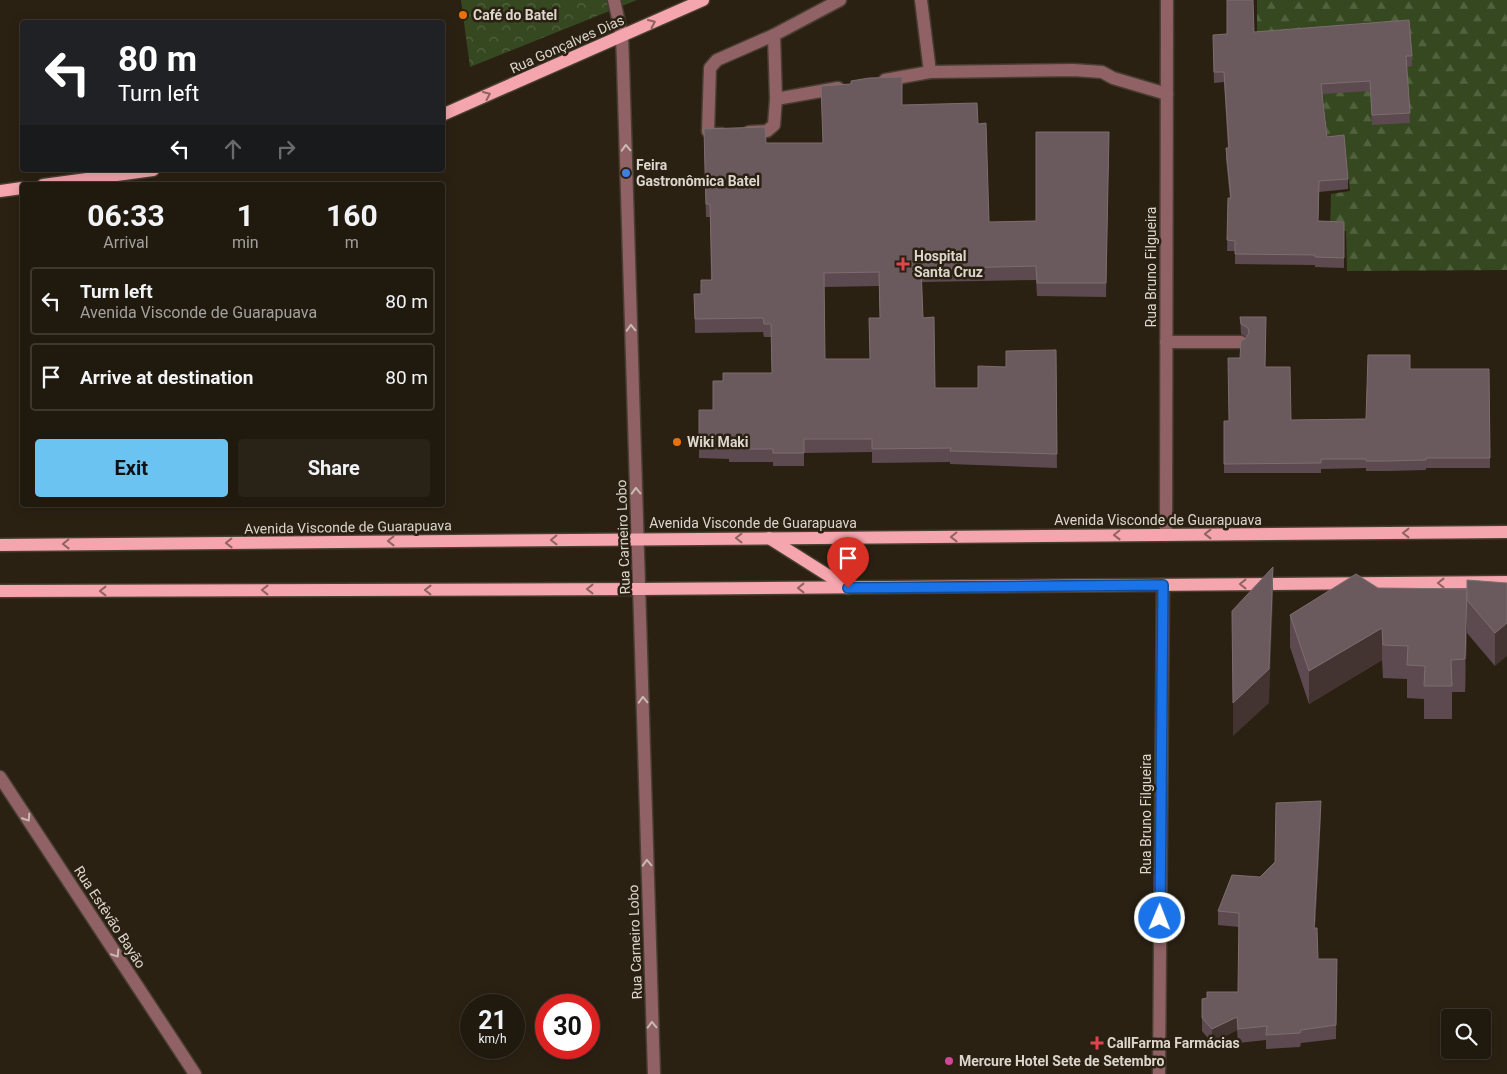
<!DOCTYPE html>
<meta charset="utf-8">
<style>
:root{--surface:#20190e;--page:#282217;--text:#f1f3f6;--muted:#a2a09e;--line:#3d382e;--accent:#6ac3f1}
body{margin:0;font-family:Roboto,sans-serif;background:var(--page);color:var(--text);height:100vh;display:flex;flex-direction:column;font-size:19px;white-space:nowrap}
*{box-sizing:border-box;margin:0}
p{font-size:16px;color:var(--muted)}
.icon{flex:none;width:28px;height:28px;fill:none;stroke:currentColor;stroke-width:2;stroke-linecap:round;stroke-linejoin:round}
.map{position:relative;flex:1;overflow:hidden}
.details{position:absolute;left:20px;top:182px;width:425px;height:325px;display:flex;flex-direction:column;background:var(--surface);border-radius:5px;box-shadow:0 2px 12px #0003,0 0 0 1px var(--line)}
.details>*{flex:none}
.guide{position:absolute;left:20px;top:20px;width:425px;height:152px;border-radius:5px;box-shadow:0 2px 12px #0003,0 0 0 1px var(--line);background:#202124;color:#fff;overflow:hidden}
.fabs{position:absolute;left:1441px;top:1009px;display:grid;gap:10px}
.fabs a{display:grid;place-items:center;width:50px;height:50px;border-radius:5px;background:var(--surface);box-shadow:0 2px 12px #0003,0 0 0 1px var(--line);font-size:25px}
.speed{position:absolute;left:460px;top:994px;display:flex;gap:10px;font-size:25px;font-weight:700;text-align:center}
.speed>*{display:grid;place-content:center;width:65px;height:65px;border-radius:50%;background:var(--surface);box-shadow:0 2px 12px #0003,0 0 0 1px var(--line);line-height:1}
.speed small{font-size:12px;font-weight:400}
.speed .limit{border:8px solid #d22;background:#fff;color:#111}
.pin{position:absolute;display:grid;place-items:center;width:42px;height:42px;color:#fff;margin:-51px -21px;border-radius:50% 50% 50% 0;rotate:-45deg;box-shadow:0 0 5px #0007}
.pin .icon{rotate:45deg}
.me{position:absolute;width:55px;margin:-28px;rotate:1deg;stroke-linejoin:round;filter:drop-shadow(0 0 4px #0008)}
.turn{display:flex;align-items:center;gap:18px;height:105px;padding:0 15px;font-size:22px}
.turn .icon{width:65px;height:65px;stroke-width:2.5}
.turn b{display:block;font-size:35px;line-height:42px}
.lanes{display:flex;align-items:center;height:48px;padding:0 15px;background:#0003;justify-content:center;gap:25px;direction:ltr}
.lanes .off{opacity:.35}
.eta{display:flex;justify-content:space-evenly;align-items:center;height:85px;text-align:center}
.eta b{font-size:30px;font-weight:700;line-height:35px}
.primary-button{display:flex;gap:10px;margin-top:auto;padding:10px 15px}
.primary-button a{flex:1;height:58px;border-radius:5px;background:var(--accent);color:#111;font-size:20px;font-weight:700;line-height:58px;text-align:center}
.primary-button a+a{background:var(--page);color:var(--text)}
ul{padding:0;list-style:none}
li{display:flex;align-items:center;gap:15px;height:68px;margin:0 10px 8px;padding:0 5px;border:2px solid var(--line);border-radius:5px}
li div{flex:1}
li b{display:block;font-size:19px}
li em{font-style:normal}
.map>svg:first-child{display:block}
</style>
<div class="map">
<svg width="1507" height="1074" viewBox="0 0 1507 1074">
<defs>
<pattern id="forest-firs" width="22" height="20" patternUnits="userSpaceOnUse" patternTransform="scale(1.25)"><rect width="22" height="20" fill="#364820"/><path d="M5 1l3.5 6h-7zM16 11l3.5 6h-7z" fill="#52623f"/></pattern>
<pattern id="park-crowns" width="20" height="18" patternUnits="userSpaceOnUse" patternTransform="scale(1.25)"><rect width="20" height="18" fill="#364820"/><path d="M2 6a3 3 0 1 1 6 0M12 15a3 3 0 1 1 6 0" fill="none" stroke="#52623f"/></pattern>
</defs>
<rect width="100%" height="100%" fill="#2b2113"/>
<path fill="url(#forest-firs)" d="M1257 0H1507V270L1347 271 1346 231 1330 230 1331 194 1350 191 1344 143 1328 144 1323 95 1317 94 1257 40Z"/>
<path fill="url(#park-crowns)" d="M461 0H637L470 67Z"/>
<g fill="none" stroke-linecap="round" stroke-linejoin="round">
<defs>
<g id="minor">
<path d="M614 0 622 36 623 63 654 1074"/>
<path d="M921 0 930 72"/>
<path d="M885 80 930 72 1073 70 1102 72 1113 78 1167 94"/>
<path d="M776 99 838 88"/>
<path d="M749 132 767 131 774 125 776 99 774 35"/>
<path d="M721 134H714L708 131 710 68 717 60 774 35 840 0"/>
<path d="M1166 342H1241"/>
<path d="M1166 535 1167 0"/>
<path d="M0 777 195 1074"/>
<path d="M1159 1074 1163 585"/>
</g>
<g id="major">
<path d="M442 115 703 0"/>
<path d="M43 185 153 170"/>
<path d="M0 191 22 188"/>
<path d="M769 538 848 588"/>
<path d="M0 545 1507 532"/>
<path d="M0 591 639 589 1507 582"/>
</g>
</defs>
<use href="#minor" stroke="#473e31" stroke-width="15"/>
<use href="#major" stroke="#473e31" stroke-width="15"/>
<use href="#minor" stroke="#906165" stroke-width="12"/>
<use href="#major" stroke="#f4a5ad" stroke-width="12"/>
</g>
<g fill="#5d4a50" fill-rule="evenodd">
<path d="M1254 32 1412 56V66L1407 67 1410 123 1372 125 1370 91 1322 94 1327 137 1348 179V189L1319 192 1318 221 1344 222V268L1315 267V265L1235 264V251H1227L1228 198H1230L1226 159V148H1228L1224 82 1214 83 1213 45Z"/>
<path d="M902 105 978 124 989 222 1036 221 1109 132 1106 297 1037 296 1036 280 922 282 923 318 935 388H978L1006 367 1056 350 1057 468 950 464V462L872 463V452L804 453V466H773V462H729V459L699 458V410H713L723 381 772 373 771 337H764L763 332 695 333 694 294H701L711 280 710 217H706L704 142 766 143H822ZM879 286 880 318 870 359H825L824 287Z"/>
<path d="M1240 317H1266L1265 367 1291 420 1366 419 1410 369H1489L1490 468H1426V470L1388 471H1366V468L1321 469V473H1224V421H1229L1240 358 1247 337 1241 334Z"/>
<path d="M1507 583 1495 666 1467 633V631L1465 692H1452V719H1424V699L1407 698V679L1383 678 1382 660 1309 704 1290 647V615L1378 588 1467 589Z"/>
<path d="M1321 815 1315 928 1318 959H1337L1336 1039 1301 1043 1300 1047 1266 1049V1040L1238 1043 1237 1030 1212 1043 1202 1031V999L1238 992 1239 927 1218 925V911L1260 877 1275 862Z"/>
</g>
<g fill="#433432">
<path d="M1273 567V600L1269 703 1233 736V703Z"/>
<path d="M1467 600V631L1465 692V659Z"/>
<path d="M1507 623V656L1495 666V633Z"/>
<path d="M1382 628V660L1309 704V671Z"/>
<path d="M1321 801V815L1314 942V928Z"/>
<path d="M1237 1017V1030L1212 1043V1029Z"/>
</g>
<g fill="#6a5a5e" stroke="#7c6d6f" fill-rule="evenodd">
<path d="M1227 0H1253L1254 32 1409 20 1412 56H1406L1410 113 1372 115 1370 81 1321 84 1327 137 1344 135 1348 179 1319 181 1318 221 1344 222V258L1315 257V255L1235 254V241L1227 240 1228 198H1231L1226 148H1229L1224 72H1214L1213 35 1227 34Z"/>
<path d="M902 77V105L977 103 978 124 986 123 989 222 1036 221V132H1109L1106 283H1037L1036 266 921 269 923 318 934 317 935 388H978V366L1006 367V351L1056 350 1057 454 950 451 951 448 872 449V439H804V453H773V449H729V445H699V410H713V381H723V373H772L771 324H764L763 318 695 319 694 294H701V280H712L710 204H706L704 129 765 127 766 143H823L821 86 851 84V81L869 78ZM879 272 880 318H869L870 359H825L824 273Z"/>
<path d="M1240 317H1266L1265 367H1290L1291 420 1366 419 1368 355H1410V369H1489L1490 458H1426V460L1388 461H1366V459H1321V463L1224 464V421H1229L1228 358H1240L1241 341 1245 339 1249 333 1248 328 1241 324Z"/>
<path d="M1273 567 1269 669 1233 703 1232 611Z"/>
<path d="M1356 574 1378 588 1467 589 1465 659 1451 660 1452 686H1424L1425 666 1407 665 1408 646 1383 645 1382 628 1309 671 1290 615Z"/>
<path d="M1467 580 1507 583V623L1495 633 1467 600Z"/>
<path d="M1321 801 1314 928H1317L1318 959H1337L1336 1025 1301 1030 1300 1033 1266 1035 1267 1026 1238 1029 1237 1017 1212 1029 1202 1018V999L1207 998V992H1238L1239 913 1218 911 1232 875 1260 877 1275 862 1276 803Z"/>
</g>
<defs><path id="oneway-chevron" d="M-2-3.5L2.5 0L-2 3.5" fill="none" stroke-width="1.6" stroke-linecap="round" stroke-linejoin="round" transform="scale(1.25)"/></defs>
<g stroke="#906360">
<use href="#oneway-chevron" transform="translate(652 23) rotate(-24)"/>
<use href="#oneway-chevron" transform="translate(487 95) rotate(-24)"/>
<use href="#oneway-chevron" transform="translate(1406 533) rotate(180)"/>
<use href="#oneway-chevron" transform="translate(1208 534) rotate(180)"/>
<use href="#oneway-chevron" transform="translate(1117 535) rotate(179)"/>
<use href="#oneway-chevron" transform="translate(954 537) rotate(179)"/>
<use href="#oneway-chevron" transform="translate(739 538) rotate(180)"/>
<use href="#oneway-chevron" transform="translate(554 540) rotate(179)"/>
<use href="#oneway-chevron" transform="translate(391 541) rotate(179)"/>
<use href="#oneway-chevron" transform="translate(229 543) rotate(179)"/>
<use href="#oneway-chevron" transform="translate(66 544) rotate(179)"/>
<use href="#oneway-chevron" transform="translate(1441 583) rotate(180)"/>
<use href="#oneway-chevron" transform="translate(1243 584) rotate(180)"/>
<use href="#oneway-chevron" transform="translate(801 588) rotate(180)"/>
<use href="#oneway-chevron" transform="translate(590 589) rotate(180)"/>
<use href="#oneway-chevron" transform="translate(265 590) rotate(180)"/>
<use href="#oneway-chevron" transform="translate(428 590) rotate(180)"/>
<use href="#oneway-chevron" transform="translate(103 591) rotate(180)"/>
</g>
<g stroke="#c9b9b3">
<use href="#oneway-chevron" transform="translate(626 148) rotate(-92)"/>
<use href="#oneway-chevron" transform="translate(631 328) rotate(-92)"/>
<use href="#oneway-chevron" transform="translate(636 491) rotate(-92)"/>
<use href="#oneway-chevron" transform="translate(643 700) rotate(-92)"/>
<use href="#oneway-chevron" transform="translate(27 818) rotate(57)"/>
<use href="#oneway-chevron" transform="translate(647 863) rotate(-92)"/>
<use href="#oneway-chevron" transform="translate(116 954) rotate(57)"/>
<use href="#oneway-chevron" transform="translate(652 1025) rotate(-92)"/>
</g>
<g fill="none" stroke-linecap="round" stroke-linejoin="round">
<defs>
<path id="route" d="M848 588 1163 585 1160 918"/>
</defs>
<use href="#route" stroke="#114b97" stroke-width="12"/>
<use href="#route" stroke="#1a73e8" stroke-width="9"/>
</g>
<g fill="#e8710a" stroke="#2b2113" stroke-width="2">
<circle cx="463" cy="15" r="5"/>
<circle cx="677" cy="442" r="5"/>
</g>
<circle fill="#3f7fe0" stroke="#2b2113" stroke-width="2" cx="626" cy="173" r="5"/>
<g fill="#e0444e" stroke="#2b2113" stroke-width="2">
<path d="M900.5 256.5h5v5h5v5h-5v5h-5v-5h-5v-5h5z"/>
<path d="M1094.5 1035.5h5v5h5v5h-5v5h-5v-5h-5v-5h5z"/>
</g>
<circle fill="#d1479c" stroke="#2b2113" stroke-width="2" cx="949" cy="1061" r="5"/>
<g text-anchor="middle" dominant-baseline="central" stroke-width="5" stroke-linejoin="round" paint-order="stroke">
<g font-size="14" font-weight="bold" fill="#dcd6cd" stroke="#2b2113" text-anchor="start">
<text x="473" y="15">Café do Batel</text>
<text x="636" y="165">Feira<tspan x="636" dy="16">Gastronômica Batel</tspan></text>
<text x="914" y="256">Hospital<tspan x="914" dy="16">Santa Cruz</tspan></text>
<text x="687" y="442">Wiki Maki</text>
<text x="1107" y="1043">CallFarma Farmácias</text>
<text x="959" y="1061">Mercure Hotel Sete de Setembro</text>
</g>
<g font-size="14" fill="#dcd6cd" stroke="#2b2113">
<text transform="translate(567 44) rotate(-24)">Rua Gonçalves Dias</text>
<text transform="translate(1151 267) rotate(-90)">Rua Bruno Filgueira</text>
<text x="1158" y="520">Avenida Visconde de Guarapuava</text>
<text x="753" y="523">Avenida Visconde de Guarapuava</text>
<text transform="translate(348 527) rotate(-1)">Avenida Visconde de Guarapuava</text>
<text transform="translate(623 537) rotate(-92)">Rua Carneiro Lobo</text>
<text transform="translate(1146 814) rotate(-90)">Rua Bruno Filgueira</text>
<text transform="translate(110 917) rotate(57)">Rua Estêvão Bayão</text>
<text transform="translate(635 942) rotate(-92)">Rua Carneiro Lobo</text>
</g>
</g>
</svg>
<div class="fabs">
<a><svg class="icon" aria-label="search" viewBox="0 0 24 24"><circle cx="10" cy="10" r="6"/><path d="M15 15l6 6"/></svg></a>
</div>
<div class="speed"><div>21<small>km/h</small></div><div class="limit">30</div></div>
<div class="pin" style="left:848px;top:588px;background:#d93025"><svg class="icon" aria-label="arrive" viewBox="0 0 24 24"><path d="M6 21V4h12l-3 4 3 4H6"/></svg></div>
<svg class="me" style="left:1160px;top:918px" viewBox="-20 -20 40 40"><circle r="17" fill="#1a73e8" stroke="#fff" stroke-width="3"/><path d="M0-11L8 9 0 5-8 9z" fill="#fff"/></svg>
<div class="guide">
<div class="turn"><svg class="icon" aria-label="left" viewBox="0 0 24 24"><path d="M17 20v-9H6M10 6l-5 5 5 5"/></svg><div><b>80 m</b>Turn left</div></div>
<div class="lanes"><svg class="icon" aria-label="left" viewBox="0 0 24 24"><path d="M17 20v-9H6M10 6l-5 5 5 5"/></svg><svg class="icon off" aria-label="ahead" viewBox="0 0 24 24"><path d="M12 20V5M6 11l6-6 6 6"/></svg><svg class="icon off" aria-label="right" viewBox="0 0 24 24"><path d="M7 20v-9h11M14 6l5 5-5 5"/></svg></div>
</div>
<section class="details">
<div class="eta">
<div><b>06:33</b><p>Arrival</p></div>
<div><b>1</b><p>min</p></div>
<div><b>160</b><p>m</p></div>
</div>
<ul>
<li><svg class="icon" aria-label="left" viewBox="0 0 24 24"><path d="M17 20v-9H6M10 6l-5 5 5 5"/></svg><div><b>Turn left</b><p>Avenida Visconde de Guarapuava</p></div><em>80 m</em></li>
<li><svg class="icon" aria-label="arrive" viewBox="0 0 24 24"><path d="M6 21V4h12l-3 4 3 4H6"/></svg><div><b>Arrive at destination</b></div><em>80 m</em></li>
</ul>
<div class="primary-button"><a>Exit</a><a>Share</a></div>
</section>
</div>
